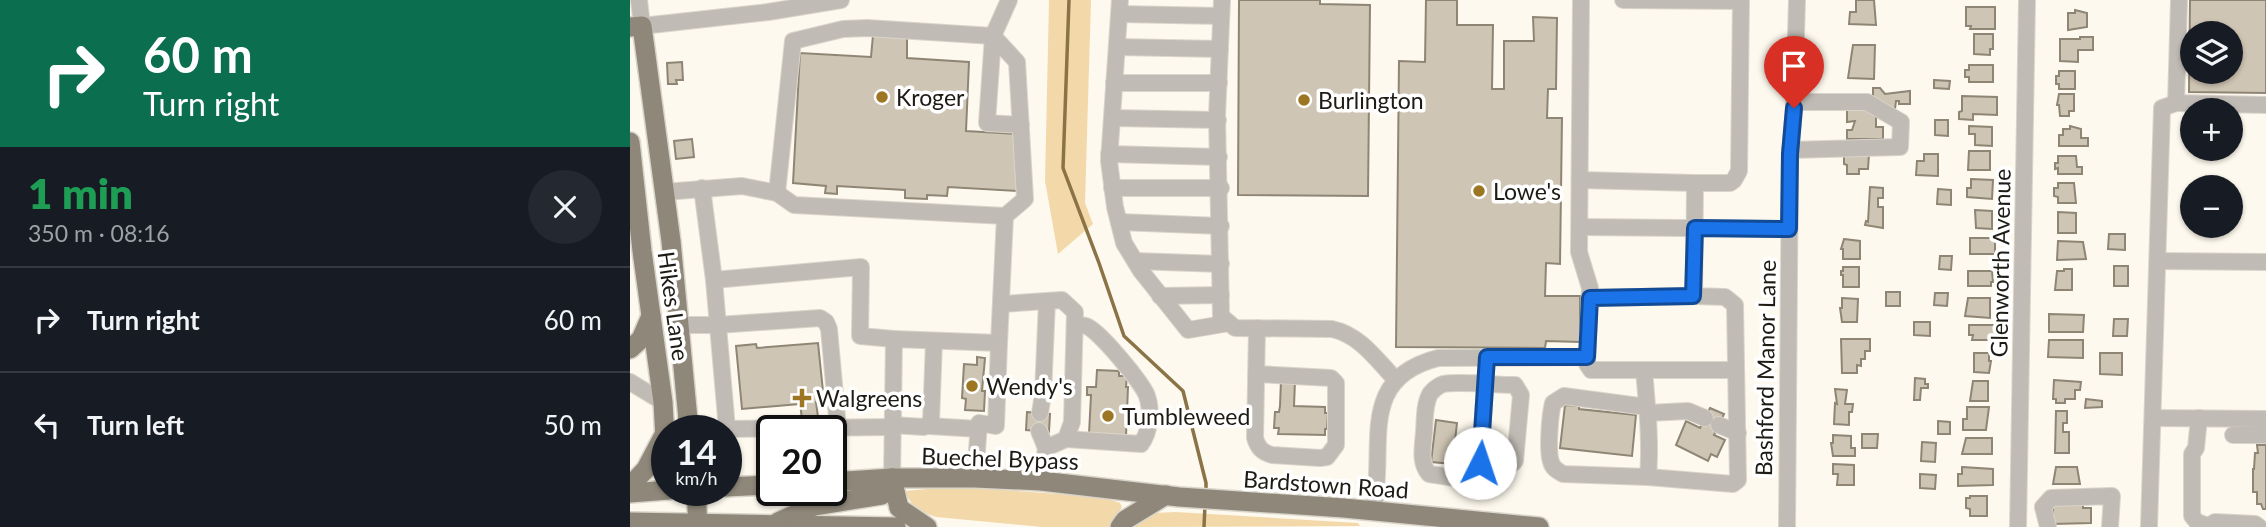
<!DOCTYPE html>
<meta charset="utf-8">
<style>
:root{--surface:#171b24;--page:#242831;--text:#f1f3f6;--muted:#9ea1a6;--line:#363941}
body{margin:0;font-family:Lato,sans-serif;background:var(--page);color:var(--text);height:100vh;display:flex;flex-direction:column;font-size:26px;white-space:nowrap}
*{box-sizing:border-box;margin:0}
p{font-size:23px;color:var(--muted)}
.icon{flex:none;width:38px;height:38px;fill:none;stroke:currentColor;stroke-width:2;stroke-linecap:round;stroke-linejoin:round}
.map{position:relative;flex:1;overflow:hidden}
.sheet{display:flex;flex-direction:column;background:var(--surface);width:630px}
.sheet>*{flex:none}
.guide{background:#0b6e4f;color:#fff;overflow:hidden}
.controls{position:absolute;left:1550px;top:21px;display:grid;gap:14px}
.controls a{display:grid;place-items:center;width:63px;height:63px;border-radius:50%;background:var(--surface);box-shadow:0 2px 5px #0004;font-size:35px}
.speed{position:absolute;left:21px;top:415px;display:flex;gap:14px;font-size:35px;font-weight:700;text-align:center}
.speed>*{display:grid;place-content:center;width:91px;height:91px;border-radius:50%;background:var(--surface);box-shadow:0 2px 5px #0004;line-height:1}
.speed small{font-size:18px;font-weight:400}
.speed .limit{border:4px solid #111;border-radius:10px;background:#fff;color:#111}
.pin{position:absolute;display:grid;place-items:center;width:60px;height:60px;color:#fff;margin:-72px -30px;border-radius:50% 50% 50% 0;rotate:-45deg;box-shadow:0 0 7px #0007}
.pin .icon{rotate:45deg}
.me{position:absolute;width:77px;margin:-38px;rotate:4deg;stroke-linejoin:round;filter:drop-shadow(0 0 5px #0008)}
.turn{display:flex;align-items:center;gap:24px;height:147px;padding:0 28px;font-size:32px}
.turn .icon{width:91px;height:91px;stroke-width:2.5}
.turn b{display:block;font-size:49px;line-height:60px}
.round{display:grid;place-items:center;flex:none;width:74px;height:74px;border-radius:37px;background:var(--page)}
.summary{display:flex;align-items:center;justify-content:space-between;height:119px;padding:0 28px}
h1{font-size:42px;font-weight:800;line-height:52px;color:#1e9e55}
ul{padding:0;list-style:none}
li{display:flex;align-items:center;gap:21px;height:105px;padding:0 28px;border-top:2px solid var(--line)}
li div{flex:1}
li b{display:block;font-size:26px}
li em{font-style:normal}
main{display:flex;flex:1;min-height:0}
.map>svg:first-child{display:block}
</style>
<main>
<section class="sheet">
<div class="guide">
<div class="turn"><svg class="icon" aria-label="right" viewBox="0 0 24 24"><path d="M7 20v-9h11M14 6l5 5-5 5"/></svg><div><b>60 m</b>Turn right</div></div>
</div>
<div class="summary"><div><h1>1 min</h1><p>350 m · 08:16</p></div><a class="round"><svg class="icon" aria-label="close" viewBox="0 0 24 24"><path d="M6 6l12 12M18 6L6 18"/></svg></a></div>
<ul>
<li><svg class="icon" aria-label="right" viewBox="0 0 24 24"><path d="M7 20v-9h11M14 6l5 5-5 5"/></svg><div><b>Turn right</b></div><em>60 m</em></li>
<li><svg class="icon" aria-label="left" viewBox="0 0 24 24"><path d="M17 20v-9H6M10 6l-5 5 5 5"/></svg><div><b>Turn left</b></div><em>50 m</em></li>
</ul>
</section>
<div class="map">
<svg width="1636" height="527" viewBox="0 0 1636 527">
<rect width="100%" height="100%" fill="#fef9ee"/>
<g fill="#f3d9aa">
<path d="M419 0H461L455 203 463 224 428 254 415 181Z"/>
<path d="M307 488H345L472 497 490 503 492 507 479 527H412L306 517C290 512 281 507 275 491Z"/>
<path d="M546 512 728 523 730 526 503 527 525 513Z"/>
</g>
<g fill="none" stroke-linecap="round" stroke-linejoin="round">
<g stroke="#8a7346" stroke-width="3.5">
<path d="M439 0 433 168 469 263 494 336 553 391 576 483V493"/>
<path d="M574 527 575 505"/>
</g>
</g>
<g fill="#cfc5b4" stroke="#8e8575" stroke-width="2" fill-rule="evenodd">
<path d="M609 0H690V4L740 5 738 196 608 195Z"/>
<path d="M796 0H827V25H863L862 89H874V41H904L903 17 927 18 926 89H918L917 118H932L930 264 916 263 915 296H950V342L916 341 915 348 766 347 769 61 795 62Z"/>
<path d="M1226 0H1244L1246 25 1219 24 1220 12H1226Z"/>
<path d="M1560 0H1636V93L1559 92ZM1563 33H1601V72H1563Z"/>
<path d="M1336 7H1365V29H1340L1341 26H1336Z"/>
<path d="M1445 10 1457 13V27L1438 30V13H1445Z"/>
<path d="M1344 34H1363V49H1360V55L1344 54Z"/>
<path d="M243 35 277 36V58L339 62 336 131 390 134 387 191 318 187 317 196 297 195V199L275 198V190L207 186V194L195 193 196 186 163 183 170 53 241 57Z"/>
<path d="M1450 37H1463V50H1448V62L1430 61V39H1450Z"/>
<path d="M1223 45H1245L1244 79 1218 78Z"/>
<path d="M52 62 53 80H46L47 84H38L37 63Z"/>
<path d="M1339 65H1363V82H1339V77H1335V70H1339Z"/>
<path d="M1429 71H1445V89H1429V84H1426V76H1429Z"/>
<path d="M1304 80 1320 81 1319 89 1304 88Z"/>
<path d="M1243 88H1250L1255 94 1280 91V104H1269V101H1266L1265 109 1252 108 1243 101Z"/>
<path d="M1429 94H1444V111H1439V116H1430L1429 105H1427Z"/>
<path d="M1332 96 1367 97V115L1343 114V120L1329 119V112L1332 111Z"/>
<path d="M1217 108H1246V127H1253V139H1217V130H1222L1225 121 1217 122Z"/>
<path d="M1305 120H1318V136L1305 135Z"/>
<path d="M1339 126 1362 127V146L1345 145V134H1339Z"/>
<path d="M1440 126 1451 129V138H1458V146H1429V135H1433V129H1440Z"/>
<path d="M62 139 64 157 46 159 44 141Z"/>
<path d="M1339 151H1360V170H1338Z"/>
<path d="M1214 154H1239L1238 169H1229V174H1217V165L1214 164Z"/>
<path d="M1294 154H1308V176L1286 175 1287 161H1294Z"/>
<path d="M1428 156H1446L1447 167H1452V174H1428V168L1425 169V163H1428Z"/>
<path d="M1341 179 1363 180 1362 199 1337 197V188H1341Z"/>
<path d="M1428 183H1444L1446 203H1428V197L1424 196V188H1428Z"/>
<path d="M1240 187 1253 188V198H1248V207H1253V228L1235 225 1236 221 1238 222Z"/>
<path d="M1308 189 1321 190V205L1307 204Z"/>
<path d="M1345 210 1362 211V229L1346 228Z"/>
<path d="M1428 212 1446 213V233H1428Z"/>
<path d="M1479 234H1495V250L1478 249Z"/>
<rect x="1340" y="238" width="25" height="16"/>
<path d="M1214 239 1230 241V259H1213V249H1211Z"/>
<path d="M1428 241 1453 242 1456 259 1427 260Z"/>
<path d="M1310 256H1322L1321 270 1309 269Z"/>
<rect x="1484" y="266" width="14" height="20"/>
<path d="M1213 267H1229V287H1213V275H1211V271H1213Z"/>
<path d="M1434 269H1442V290H1425L1427 271H1434Z"/>
<path d="M1338 271H1362L1363 282H1361V286H1338Z"/>
<rect x="1256" y="292" width="14" height="14"/>
<path d="M1305 293H1318L1317 306 1304 305Z"/>
<path d="M1212 298 1228 299 1227 322H1212L1210 308H1212Z"/>
<path d="M1338 298H1360V318L1335 316Z"/>
<path d="M1419 314 1454 315 1453 332H1419Z"/>
<path d="M1484 319H1498L1497 336H1483Z"/>
<path d="M1284 322H1300V336L1284 335Z"/>
<path d="M1339 325H1365V340H1342L1343 335H1339Z"/>
<path d="M1211 339H1240V351H1235V359H1231V366L1227 365V373H1212Z"/>
<path d="M1419 340H1453V358L1418 357Z"/>
<path d="M188 343 194 401 186 402 188 417 172 419 170 404 112 409 106 346 126 344 127 348Z"/>
<path d="M1344 353H1359V361H1361L1359 373 1344 372Z"/>
<path d="M1470 353H1492V375L1470 374Z"/>
<path d="M347 357 355 358 352 391H355L354 411 335 410 336 399 332 398 334 364 347 365Z"/>
<path d="M467 370 489 371V376H497L496 387H498L496 436 459 434 461 395H457V387H466Z"/>
<path d="M1285 378 1295 379V384H1298V388H1291L1290 400H1284Z"/>
<path d="M651 380 665 381 664 406 695 407V413H698L697 429H695V435L648 434 649 428H644L645 412H649L650 406Z"/>
<path d="M1424 380 1451 382 1450 390H1445V399H1435V403H1426V399H1423Z"/>
<path d="M1343 381H1358V401H1340Z"/>
<path d="M1205 389 1217 390 1215 404H1223L1222 412H1219V425L1204 424 1205 403 1207 404Z"/>
<path d="M1456 399 1472 401V407L1455 408Z"/>
<path d="M935 405 949 406V409L1006 415 1002 456 930 448Z"/>
<path d="M1337 407H1359L1356 430H1333V419H1337Z"/>
<path d="M1080 408 1094 414 1084 435 1095 440 1087 457 1081 454 1078 461 1046 445 1056 421 1070 428Z"/>
<path d="M1426 411H1437V423H1433V432H1439V453H1425Z"/>
<path d="M397 412 420 414 419 432 396 430Z"/>
<path d="M806 420 827 423 825 441H829L827 451H824L823 464 801 462Z"/>
<path d="M1308 421 1320 422V434H1308Z"/>
<path d="M1232 434H1248L1247 448H1232Z"/>
<path d="M1203 435 1221 436V448H1225V456H1203L1201 443H1203Z"/>
<path d="M1336 438H1362V454H1332Z"/>
<path d="M1292 442 1306 443 1305 462 1291 461Z"/>
<path d="M1627 445H1636V509H1633L1631 504H1627V492H1623V469H1624L1625 453H1628Z"/>
<path d="M1203 464 1224 465V485H1207L1208 474H1203Z"/>
<path d="M1332 467 1363 469V485L1328 486V474H1332Z"/>
<path d="M1426 467H1447L1450 484H1423Z"/>
<path d="M1290 474 1306 475 1305 489 1290 488Z"/>
<path d="M1340 496H1357V516H1340V509L1336 508V498H1340Z"/>
<path d="M1420 502 1453 503V508H1461V523L1423 524V509L1420 508Z"/>
</g>
<g fill="none" stroke-linecap="round" stroke-linejoin="round">
<defs>
<g id="minor">
<path d="M9 0 12 26 138 12 211 0"/>
<path d="M490 0 479 161 485 207 494 243 511 271 558 330 599 323"/>
<path d="M592 0 587 116 591 316 605 328 702 329C730 335 746 359 765 379"/>
<path d="M951 0 949 252 960 288 957 364 961 370H1105"/>
<path d="M993 0 1111 1"/>
<path d="M1549 0 1546 103 1636 105"/>
<path d="M490 14 591 16"/>
<path d="M487 47 590 49"/>
<path d="M484 83H589"/>
<path d="M482 118 588 120"/>
<path d="M1160 150 1270 147 1271 122 1237 102H1164"/>
<path d="M479 154 589 157"/>
<path d="M950 180 1065 183"/>
<path d="M72 188 84 280 97 429 263 427"/>
<path d="M482 188H591"/>
<path d="M34 192 112 186 147 193 164 205 375 216 369 343"/>
<path d="M147 193 163 41 213 29 237 28 363 36 357 123 391 125"/>
<path d="M375 216 395 199 387 62 363 36 379 0"/>
<path d="M489 222 591 226"/>
<path d="M950 227 1159 229"/>
<path d="M505 261 591 264"/>
<path d="M1528 261 1636 262"/>
<path d="M84 280 231 267 230 336 264 339"/>
<path d="M530 296 591 295"/>
<path d="M960 298 1064 296"/>
<path d="M372 304 432 300 445 312 442 422 436 439 416 448 411 481"/>
<path d="M49 325H88L190 318 196 322 199 329 208 428"/>
<path d="M1014 370C1017 406 1021 441 1018 477L933 474C928 471 923 469 921 462 917 450 920 415 923 403L934 396 1017 407"/>
<path d="M626 374 701 378 706 383V445L697 457 690 458 642 455C632 452 628 448 625 438L627 328"/>
<path d="M0 382 33 402"/>
<path d="M410 413 413 394 417 301"/>
<path d="M1018 413 1058 411 1075 418"/>
<path d="M1523 418 1636 419"/>
<path d="M1569 418 1566 448 1562 454V516L1567 522 1581 527"/>
<path d="M263 425 294 427 301 422 304 341"/>
<path d="M1089 425 1108 433"/>
<path d="M299 426 349 429"/>
<path d="M409 431 416 448"/>
<path d="M1603 435H1636"/>
<path d="M436 439 511 444C520 432 522 410 517 396 513 384 468 329 456 326 453 325 449 326 445 326"/>
<path d="M850 463 882 464 885 461 891 395 885 385C869 385 827 381 813 384 808 386 803 390 800 394 794 405 795 420 794 432 793 447 789 462 799 474L839 480C846 475 849 471 850 463L857 357"/>
<path d="M1018 477 1103 484 1108 480 1105 305 1095 297 1064 296 1065 183H1100L1104 180 1109 171 1111 0"/>
<path d="M262 478 264 339 369 343 366 426 349 423 345 478"/>
<path d="M1413 507 1421 498 1482 496 1480 527"/>
<path d="M1413 507 1418 527"/>
<path d="M743 511C757 448 725 379 808 358L957 357"/>
<path d="M1579 526 1585 522 1625 524 1629 527"/>
<path d="M1157 527 1160 154 1164 108 1167 0"/>
<path d="M1388 527 1397 0"/>
<path d="M1519 527 1532 108 1546 103"/>
</g>
<g id="major">
<path d="M0 27 12 26 41 241 59 430"/>
<path d="M0 142 12 251 33 402 37 477"/>
<path d="M0 349 11 339 21 316"/>
<path d="M262 478 269 508 297 527"/>
<path d="M201 482 262 478H345L411 481 549 497 714 508 909 527"/>
<path d="M0 486 16 469 34 435"/>
<path d="M96 487 142 485"/>
<path d="M66 490 68 527"/>
<path d="M0 493 39 490"/>
<path d="M0 522 266 527"/>
<path d="M148 522 184 506 252 495 262 478"/>
<path d="M490 527 495 520 536 495"/>
</g>
</defs>
<use href="#minor" stroke="#dad5cb" stroke-width="18"/>
<use href="#major" stroke="#dad5cb" stroke-width="22"/>
<use href="#minor" stroke="#c0bbb4" stroke-width="16"/>
<use href="#major" stroke="#8f887a" stroke-width="19"/>
</g>
<g fill="none" stroke-linecap="round" stroke-linejoin="round">
<defs>
<path id="route" d="M850 463 857 357H957L960 298 1063 296 1065 228 1159 229 1160 154 1164 108"/>
</defs>
<use href="#route" stroke="#114b97" stroke-width="18"/>
<use href="#route" stroke="#1a73e8" stroke-width="12"/>
</g>
<g fill="#9c7622" stroke="#fff" stroke-width="2.5">
<circle cx="252" cy="97" r="7"/>
<circle cx="674" cy="100" r="7"/>
<circle cx="849" cy="191" r="7"/>
<circle cx="342" cy="386" r="7"/>
<path d="M168.5 387.5h7v7h7v7h-7v7h-7v-7h-7v-7h7z"/>
<circle cx="478" cy="416" r="7"/>
</g>
<g text-anchor="middle" dominant-baseline="central" stroke-width="7" stroke-linejoin="round" paint-order="stroke">
<g font-size="23" fill="#1e1b15" stroke="#fff" text-anchor="start">
<text x="266" y="97">Kroger</text>
<text x="688" y="100">Burlington</text>
<text x="863" y="191">Lowe's</text>
<text x="356" y="386">Wendy's</text>
<text x="186" y="398">Walgreens</text>
<text x="492" y="416">Tumbleweed</text>
</g>
<g font-size="23" fill="#1e1b15" stroke="#fff">
<text transform="translate(1370 263) rotate(-89)">Glenworth Avenue</text>
<text transform="translate(44 306) rotate(82)">Hikes Lane</text>
<text transform="translate(1135 368) rotate(-89)">Bashford Manor Lane</text>
<text transform="translate(370 458) rotate(2)">Buechel Bypass</text>
<text transform="translate(696 484) rotate(4)">Bardstown Road</text>
</g>
</g>
</svg>
<div class="controls">
<a><svg class="icon" aria-label="layers" viewBox="0 0 24 24"><path d="M12 4l9 5-9 5-9-5zM3 14l9 5 9-5"/></svg></a>
<a>+</a>
<a>−</a>
</div>
<div class="speed"><div>14<small>km/h</small></div><div class="limit">20</div></div>
<div class="pin" style="left:1164px;top:108px;background:#d93025"><svg class="icon" aria-label="arrive" viewBox="0 0 24 24"><path d="M6 21V4h12l-3 4 3 4H6"/></svg></div>
<svg class="me" style="left:850px;top:463px" viewBox="-20 -20 40 40"><circle r="19" fill="#fff"/><path d="M0-13L10 11 0 6-10 11z" fill="#1a73e8"/></svg>
</div>
</main>
